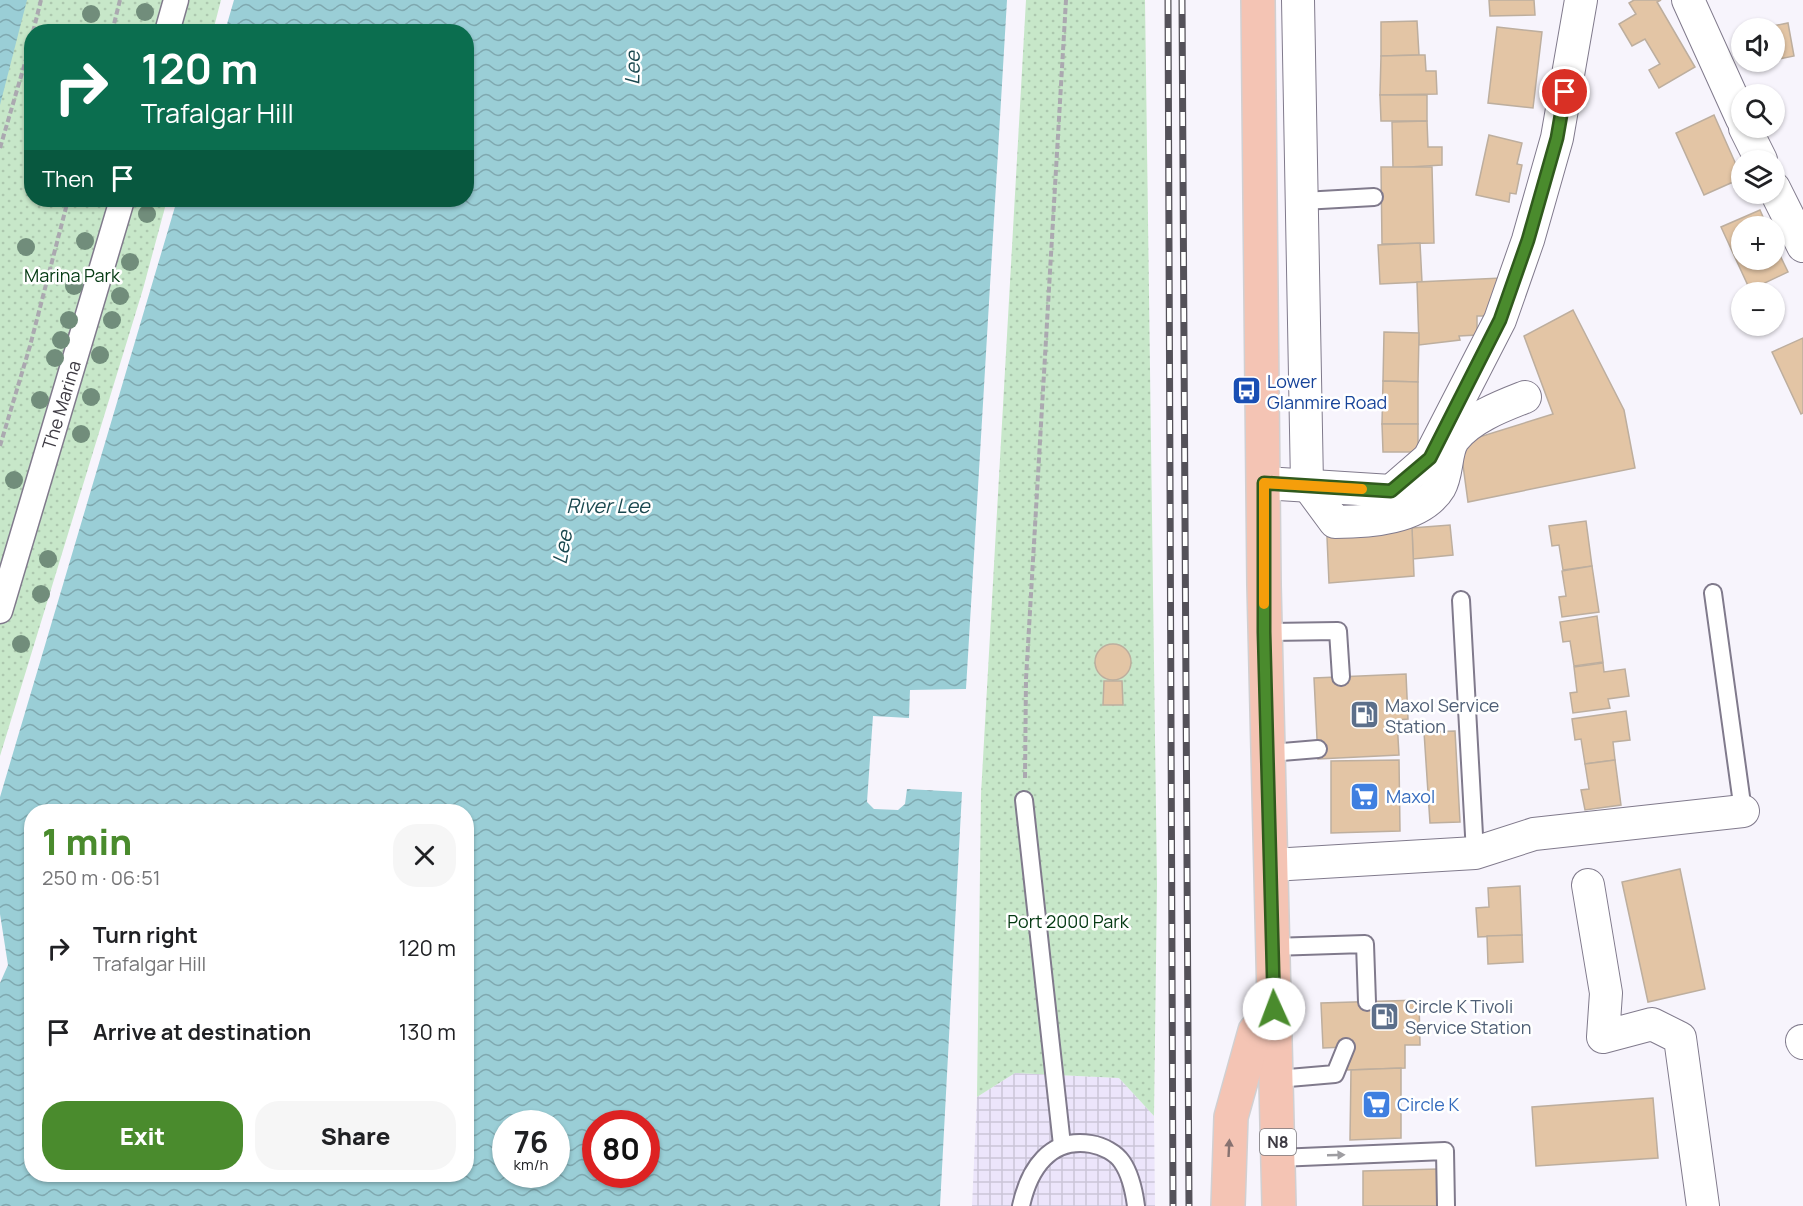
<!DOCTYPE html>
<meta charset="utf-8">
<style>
:root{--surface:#fff;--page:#f6f6f6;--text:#202124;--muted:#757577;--accent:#4a8b2d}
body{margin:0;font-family:Manrope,sans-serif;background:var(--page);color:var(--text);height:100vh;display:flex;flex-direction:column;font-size:22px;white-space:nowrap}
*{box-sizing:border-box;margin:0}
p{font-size:20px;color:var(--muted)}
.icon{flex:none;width:33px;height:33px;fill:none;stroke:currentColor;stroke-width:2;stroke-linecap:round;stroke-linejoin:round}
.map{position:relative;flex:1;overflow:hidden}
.drawer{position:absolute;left:24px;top:804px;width:450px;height:378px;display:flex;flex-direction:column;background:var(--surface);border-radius:24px;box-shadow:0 2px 4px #0004}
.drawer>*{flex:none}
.banner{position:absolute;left:24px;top:24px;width:450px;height:183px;border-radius:24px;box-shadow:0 2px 4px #0004;background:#0b6e4f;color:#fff;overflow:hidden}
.controls{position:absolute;left:1731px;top:18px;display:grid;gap:12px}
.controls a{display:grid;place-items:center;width:54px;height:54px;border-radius:50%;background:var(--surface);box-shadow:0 2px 4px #0004;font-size:30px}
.speed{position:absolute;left:492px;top:1110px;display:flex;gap:12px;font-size:30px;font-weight:700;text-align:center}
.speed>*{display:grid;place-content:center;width:78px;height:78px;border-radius:50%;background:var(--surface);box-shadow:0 2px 4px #0004;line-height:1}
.speed small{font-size:15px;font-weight:400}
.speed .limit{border:9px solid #d22;background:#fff;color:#111}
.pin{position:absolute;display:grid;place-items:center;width:51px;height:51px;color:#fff;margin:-26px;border:3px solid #fff;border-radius:50%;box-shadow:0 2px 6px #0007}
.me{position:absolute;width:66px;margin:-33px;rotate:358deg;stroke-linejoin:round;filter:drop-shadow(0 0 4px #0008)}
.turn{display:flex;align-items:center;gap:21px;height:126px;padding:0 18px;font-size:27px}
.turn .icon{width:78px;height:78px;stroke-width:2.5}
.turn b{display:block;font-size:42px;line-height:51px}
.then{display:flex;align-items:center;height:57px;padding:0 18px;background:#0003;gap:12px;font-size:22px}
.round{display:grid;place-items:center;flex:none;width:63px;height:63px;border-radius:24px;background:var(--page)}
.head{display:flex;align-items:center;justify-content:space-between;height:102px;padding:0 18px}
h1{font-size:36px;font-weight:800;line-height:45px;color:var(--accent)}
.cta{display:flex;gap:12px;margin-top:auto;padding:12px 18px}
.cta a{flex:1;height:69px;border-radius:24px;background:var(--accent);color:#fff;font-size:24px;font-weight:800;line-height:69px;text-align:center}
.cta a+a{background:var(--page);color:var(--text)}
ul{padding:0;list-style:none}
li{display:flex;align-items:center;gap:18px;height:84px;padding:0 18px}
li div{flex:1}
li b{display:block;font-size:22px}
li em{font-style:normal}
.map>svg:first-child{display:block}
</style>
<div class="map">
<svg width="1803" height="1206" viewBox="0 0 1803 1206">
<defs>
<pattern id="industrial-grid" width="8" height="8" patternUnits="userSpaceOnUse" patternTransform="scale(1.5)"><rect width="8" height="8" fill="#ece5fb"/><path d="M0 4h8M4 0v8" fill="none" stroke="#cbc5d8"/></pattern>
<pattern id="park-dots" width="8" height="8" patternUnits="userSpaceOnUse" patternTransform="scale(1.5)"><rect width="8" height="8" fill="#c7e7c9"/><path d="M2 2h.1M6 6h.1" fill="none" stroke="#acc7ae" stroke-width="1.8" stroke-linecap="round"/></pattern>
<pattern id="water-waves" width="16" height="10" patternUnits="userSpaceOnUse" patternTransform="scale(1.5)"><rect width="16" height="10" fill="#9aced6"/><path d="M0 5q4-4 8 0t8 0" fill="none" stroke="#7fa8af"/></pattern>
</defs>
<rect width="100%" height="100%" fill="#f7f4fc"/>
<path fill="url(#industrial-grid)" d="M1015 1073 1119 1078 1154 1116 1155 1206H972L977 1097Z"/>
<g fill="url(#park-dots)">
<path d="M0 0H221L213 31 32 32V200H167L143 289 0 756Z"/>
<path d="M1026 0H1145L1157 884 1154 1116 1119 1078 1015 1073 977 1097 981 794Z"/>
</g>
<g fill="url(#water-waves)" fill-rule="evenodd">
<path d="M0 0H27L0 105Z"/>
<path d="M234 0H1007L966 689 910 690 909 718 873 716 867 802 874 809 898 810 905 804 907 789 962 792 940 1206H0V983L8 965 0 914V797L177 200H466V32L225 31ZM32 812H466V1174H32ZM506 1124H556V1174H506ZM596 1124H646V1174H596Z"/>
</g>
<g fill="#e3c5a5" stroke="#bdae9e" stroke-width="1.5">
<path d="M1489 0H1534L1535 15 1490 16Z"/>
<path d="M1634 0H1661L1657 2 1695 67 1659 88 1649 70 1660 64 1645 39 1632 46 1619 24 1636 14 1629 3Z"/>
<path d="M1417 21 1419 55 1381 56V22Z"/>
<path d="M1788 23 1794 56 1774 60V28H1762Z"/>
<path d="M1497 27 1542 32 1533 108 1488 103Z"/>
<path d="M1419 55H1425L1426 71H1436L1437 94 1380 95 1381 56Z"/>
<path d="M1380 95H1427V121H1381Z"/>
<path d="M1714 115 1742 178 1704 195 1676 133Z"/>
<path d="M1427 121 1428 147H1442V165L1393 168 1392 122Z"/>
<path d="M1489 135 1522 143 1517 164 1522 165 1516 194 1510 193 1509 202 1476 195Z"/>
<path d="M1381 167H1432L1434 243 1382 244Z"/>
<path d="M1760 210 1767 226H1742V260H1774V243L1788 272 1750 290 1721 227Z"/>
<path d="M1420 243 1422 282 1380 284 1378 245Z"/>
<path d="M1501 278 1491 316H1477V335L1459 336 1460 340 1419 345 1417 282Z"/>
<path d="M1573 310 1624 410 1635 468 1468 502 1460 443 1553 414 1524 336Z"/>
<path d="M1384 332 1419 333 1418 382 1383 381Z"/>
<path d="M1803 338V413L1801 414 1772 352Z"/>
<path d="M1383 381 1418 382V424H1382Z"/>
<path d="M1382 424H1418V452H1383Z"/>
<path d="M1586 521 1592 566 1563 570 1559 545 1552 546 1549 526Z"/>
<path d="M1450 525 1453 555 1413 559 1412 528Z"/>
<path d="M1412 528 1414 576 1329 583 1327 537Z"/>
<path d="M1592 566 1599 612 1562 617 1559 597 1566 596 1562 571Z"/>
<path d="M1597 616 1603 662 1574 666 1570 641 1563 642 1560 622Z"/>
<circle cx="1113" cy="662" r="18"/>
<path d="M1603 663 1604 672 1625 669 1629 696 1608 699 1610 708 1573 713 1570 693 1577 692 1574 667Z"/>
<path d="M1406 674 1408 719 1397 720 1399 755 1318 759 1314 678Z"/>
<path d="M1104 681H1122L1123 705H1103Z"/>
<path d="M1626 711 1630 740 1613 742 1615 760 1585 764 1581 739 1575 740 1572 719Z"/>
<path d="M1455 731 1460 822 1430 823 1424 732Z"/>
<path d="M1399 760 1400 831 1331 833V761Z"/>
<path d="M1615 760 1621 805 1585 810 1581 790 1589 789 1585 764Z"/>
<path d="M1680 869 1705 989 1648 1002 1622 882Z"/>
<path d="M1520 886 1522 935 1478 937 1476 908 1489 907 1488 888Z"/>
<path d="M1522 935 1523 962 1488 964 1487 936Z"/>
<path d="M1419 1000 1420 1045H1405V1068L1347 1070 1346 1047 1323 1048 1321 1003Z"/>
<path d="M1401 1068V1138L1350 1140 1351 1070Z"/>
<path d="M1653 1098 1658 1158 1536 1166 1532 1107Z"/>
<path d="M1438 1169V1206H1363V1171Z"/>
</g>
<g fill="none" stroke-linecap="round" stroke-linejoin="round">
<defs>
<g id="service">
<path d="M1303 201 1374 197"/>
<path d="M1713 593 1743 811"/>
<path d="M1461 600 1475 853"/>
<path d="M1265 632 1338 631 1341 677"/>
<path d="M1269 753 1318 749"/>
<path d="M1024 800 1062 1145"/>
<path d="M1272 947 1365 944 1367 1002"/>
<path d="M1277 1079 1335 1074 1346 1047"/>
<path d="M1278 1158 1445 1151 1446 1206"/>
<path d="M1021 1206C1029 1169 1050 1137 1091 1144 1103 1146 1116 1153 1122 1162 1131 1175 1134 1191 1136 1206"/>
</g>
<g id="pedestrian">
<path d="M167 32 176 0"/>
<path d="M0 611 122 200"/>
</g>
<g id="minor">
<path d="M1298 0 1307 484 1335 522C1368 522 1421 519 1440 487 1448 473 1445 451 1454 439 1470 418 1502 406 1525 397"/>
<path d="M1688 0 1742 119"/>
<path d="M1745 128 1761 160"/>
<path d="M1774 188 1803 246"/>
<path d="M1264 483 1391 491 1429 458 1500 320 1528 240 1557 138 1581 0"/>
<path d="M1272 865 1475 853 1534 834 1743 811"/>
<path d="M1588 885 1606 993 1603 1037 1652 1024 1680 1038 1703 1206"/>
<path d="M1802 1041 1803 1043"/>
</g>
<g id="trunk">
<path d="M1258 0 1264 585 1279 1206"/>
<path d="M1228 1206 1231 1117 1255 1031 1274 1009"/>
</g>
</defs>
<use href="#service" stroke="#807a8c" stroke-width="20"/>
<use href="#pedestrian" stroke="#807a8c" stroke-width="27"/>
<use href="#minor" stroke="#807a8c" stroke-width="34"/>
<use href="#trunk" stroke="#d1d0d2" stroke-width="36"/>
<g stroke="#aba8b0" stroke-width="4" stroke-dasharray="6 3" stroke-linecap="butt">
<path d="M33 32 41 0"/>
<path d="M112 32 120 0"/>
<path d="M0 148 32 39"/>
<path d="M0 446 30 346 68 200"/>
<path d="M1025 778 1026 679 1066 0"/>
</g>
<use href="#service" stroke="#fff" stroke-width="16"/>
<use href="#pedestrian" stroke="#fff" stroke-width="24"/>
<use href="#minor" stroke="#fff" stroke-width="32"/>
<use href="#trunk" stroke="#f4c4b4" stroke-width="33"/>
<defs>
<g id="rail">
<path d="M1168 0 1173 1206"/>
<path d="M1182 0 1189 1206"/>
</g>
</defs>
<use href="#rail" stroke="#545159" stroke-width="7"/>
<use href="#rail" stroke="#fff" stroke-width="4.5" stroke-dasharray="14" stroke-linecap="butt"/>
</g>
<g fill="#718d7b">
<circle cx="145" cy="12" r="9"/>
<circle cx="91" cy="14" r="9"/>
<circle cx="147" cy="214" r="9"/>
<circle cx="85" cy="241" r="9"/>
<circle cx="26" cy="247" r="9"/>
<circle cx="130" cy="262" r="9"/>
<circle cx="74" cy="286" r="9"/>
<circle cx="120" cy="296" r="9"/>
<circle cx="69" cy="320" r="9"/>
<circle cx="112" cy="320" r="9"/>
<circle cx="61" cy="340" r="9"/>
<circle cx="100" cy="355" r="9"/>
<circle cx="55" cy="358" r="9"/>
<circle cx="91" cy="397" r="9"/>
<circle cx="40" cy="400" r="9"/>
<circle cx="81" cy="434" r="9"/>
<circle cx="14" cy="480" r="9"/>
<circle cx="48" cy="559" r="9"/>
<circle cx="41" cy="594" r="9"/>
<circle cx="21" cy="644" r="9"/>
</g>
<defs><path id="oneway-solid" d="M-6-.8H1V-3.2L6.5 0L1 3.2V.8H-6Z" transform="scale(1.5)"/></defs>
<use fill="#877270" href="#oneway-solid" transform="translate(1229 1148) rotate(-87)"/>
<use fill="#9e9da1" href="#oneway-solid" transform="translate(1336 1155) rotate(-2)"/>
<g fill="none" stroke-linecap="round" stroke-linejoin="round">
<defs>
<path id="route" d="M1274 1009 1264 632V483L1391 491 1430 458 1500 320 1528 240 1557 138 1565 92"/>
</defs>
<use href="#route" stroke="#305a1d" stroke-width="15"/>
<use href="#route" stroke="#4a8b2d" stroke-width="10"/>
<path stroke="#f59e0b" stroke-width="10" d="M1264 604V483L1362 489"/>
</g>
<defs>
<symbol id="bus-square" viewBox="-11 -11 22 22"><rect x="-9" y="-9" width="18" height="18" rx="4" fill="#1a4fb4" stroke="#fff"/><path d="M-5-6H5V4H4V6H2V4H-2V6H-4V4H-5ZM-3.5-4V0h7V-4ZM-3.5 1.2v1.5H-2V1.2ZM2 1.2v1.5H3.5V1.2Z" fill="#fff"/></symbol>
<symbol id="fuel-square" viewBox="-11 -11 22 22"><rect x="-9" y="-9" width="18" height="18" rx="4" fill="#5c6f8a" stroke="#fff"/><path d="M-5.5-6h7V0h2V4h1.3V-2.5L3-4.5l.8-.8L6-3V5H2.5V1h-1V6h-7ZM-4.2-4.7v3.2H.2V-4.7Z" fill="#fff"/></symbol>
<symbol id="supermarket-square" viewBox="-11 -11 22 22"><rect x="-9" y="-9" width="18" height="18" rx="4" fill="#3f7fe0" stroke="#fff"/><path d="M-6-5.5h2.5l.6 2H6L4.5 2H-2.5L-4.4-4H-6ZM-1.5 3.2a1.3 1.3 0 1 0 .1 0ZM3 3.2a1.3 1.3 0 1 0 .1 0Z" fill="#fff"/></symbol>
</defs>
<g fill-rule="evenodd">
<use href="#bus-square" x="1230" y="374" width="33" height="33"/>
<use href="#fuel-square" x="1348" y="698" width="33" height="33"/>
<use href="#supermarket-square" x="1348" y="780" width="33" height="33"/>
<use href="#fuel-square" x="1368" y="1000" width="33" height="33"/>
<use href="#supermarket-square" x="1360" y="1088" width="33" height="33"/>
</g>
<g text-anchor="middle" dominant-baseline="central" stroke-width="5" stroke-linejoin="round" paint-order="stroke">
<rect fill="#fff" stroke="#78767b" stroke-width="1.5" x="1260" y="1129" width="36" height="26" rx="4.5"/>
<g font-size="16" font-weight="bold" fill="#3e3b43">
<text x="1278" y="1142">N8</text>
</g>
<g font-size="18" fill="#043912" stroke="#fff">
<text x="72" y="275">Marina Park</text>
<text x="1068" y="921">Port 2000 Park</text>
</g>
<g font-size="18" fill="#164399" stroke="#fff" text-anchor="start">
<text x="1267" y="381">Lower<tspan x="1267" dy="21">Glanmire Road</tspan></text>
</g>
<g font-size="18" fill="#3e3b43" stroke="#fff">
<text transform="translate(61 405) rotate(-73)">The Marina</text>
</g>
<g font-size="18" fill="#4e5e75" stroke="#fff" text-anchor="start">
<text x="1385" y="705">Maxol Service<tspan x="1385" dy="21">Station</tspan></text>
<text x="1405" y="1006">Circle K Tivoli<tspan x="1405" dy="21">Service Station</tspan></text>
</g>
<g font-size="18" fill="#366cbe" stroke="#fff" text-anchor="start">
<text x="1386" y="796">Maxol</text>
<text x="1397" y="1104">Circle K</text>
</g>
<g font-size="20" font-style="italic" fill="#1a484f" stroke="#fff">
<text transform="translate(632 68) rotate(-89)">Lee</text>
<text x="608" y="505">River Lee</text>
<text transform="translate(562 547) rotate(-79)">Lee</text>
</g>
</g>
</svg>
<div class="controls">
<a><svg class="icon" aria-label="sound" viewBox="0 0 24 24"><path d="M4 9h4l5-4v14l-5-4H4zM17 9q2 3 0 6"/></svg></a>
<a><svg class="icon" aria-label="search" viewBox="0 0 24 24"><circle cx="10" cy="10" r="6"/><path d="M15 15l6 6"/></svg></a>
<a><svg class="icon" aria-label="layers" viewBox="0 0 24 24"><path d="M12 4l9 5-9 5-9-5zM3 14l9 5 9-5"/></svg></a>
<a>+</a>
<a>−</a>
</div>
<div class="speed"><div>76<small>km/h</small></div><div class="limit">80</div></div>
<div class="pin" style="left:1565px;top:92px;background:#d93025"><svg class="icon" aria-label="arrive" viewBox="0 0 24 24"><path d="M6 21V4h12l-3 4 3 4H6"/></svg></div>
<svg class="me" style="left:1274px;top:1009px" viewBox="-20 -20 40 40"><circle r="19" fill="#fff"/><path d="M0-13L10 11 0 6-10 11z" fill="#4a8b2d"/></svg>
<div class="banner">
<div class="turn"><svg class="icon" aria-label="right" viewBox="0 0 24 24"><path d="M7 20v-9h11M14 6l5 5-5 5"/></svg><div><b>120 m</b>Trafalgar Hill</div></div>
<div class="then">Then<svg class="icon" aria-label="arrive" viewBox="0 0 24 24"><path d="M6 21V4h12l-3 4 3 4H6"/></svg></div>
</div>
<section class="drawer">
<div class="head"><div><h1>1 min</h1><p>250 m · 06:51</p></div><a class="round"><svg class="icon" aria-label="close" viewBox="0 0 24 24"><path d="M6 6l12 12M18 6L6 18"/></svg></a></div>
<ul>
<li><svg class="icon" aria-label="right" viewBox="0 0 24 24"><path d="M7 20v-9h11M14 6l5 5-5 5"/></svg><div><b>Turn right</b><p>Trafalgar Hill</p></div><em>120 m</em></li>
<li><svg class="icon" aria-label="arrive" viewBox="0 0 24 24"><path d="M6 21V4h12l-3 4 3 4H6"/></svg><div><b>Arrive at destination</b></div><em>130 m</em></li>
</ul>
<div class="cta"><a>Exit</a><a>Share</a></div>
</section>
</div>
